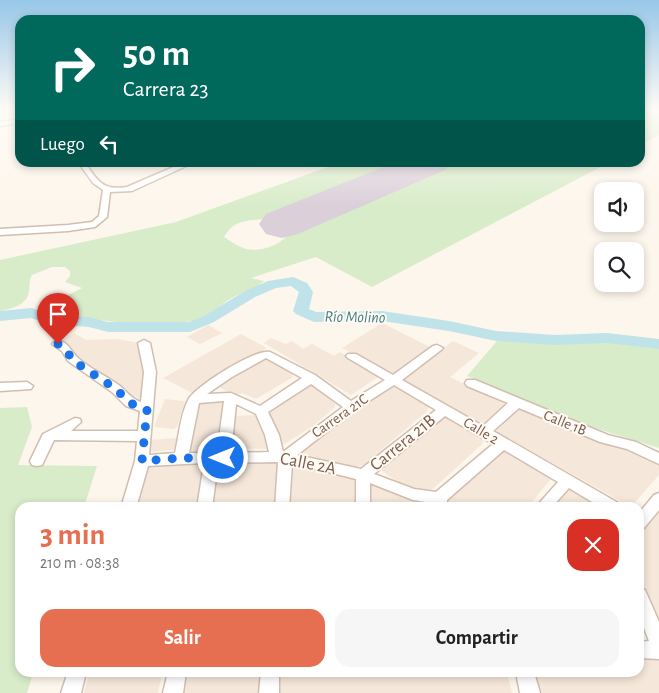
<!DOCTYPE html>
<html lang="es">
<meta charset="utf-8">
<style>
:root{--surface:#fff;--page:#f6f6f6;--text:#202124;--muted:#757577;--accent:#e76f51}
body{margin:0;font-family:"Alegreya Sans",sans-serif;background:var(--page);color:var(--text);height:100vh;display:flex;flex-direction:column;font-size:19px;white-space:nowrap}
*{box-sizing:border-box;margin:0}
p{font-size:16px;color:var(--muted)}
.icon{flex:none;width:28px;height:28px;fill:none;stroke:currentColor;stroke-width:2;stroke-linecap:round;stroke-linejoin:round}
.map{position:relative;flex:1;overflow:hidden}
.panel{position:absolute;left:15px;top:502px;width:629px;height:175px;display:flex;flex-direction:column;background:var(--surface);border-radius:15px;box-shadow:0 2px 8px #0003}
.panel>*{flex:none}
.guide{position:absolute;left:15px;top:15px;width:630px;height:152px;border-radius:15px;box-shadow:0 2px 8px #0003;background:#00695c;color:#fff;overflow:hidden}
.fabs{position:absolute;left:594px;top:182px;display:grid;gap:10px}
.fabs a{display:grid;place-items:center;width:50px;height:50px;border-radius:10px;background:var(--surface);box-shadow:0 2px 8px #0003;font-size:25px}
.pin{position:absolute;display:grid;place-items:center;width:42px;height:42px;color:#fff;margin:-51px -21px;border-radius:50% 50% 50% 0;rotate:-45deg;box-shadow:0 0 5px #0007}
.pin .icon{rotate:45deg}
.me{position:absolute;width:55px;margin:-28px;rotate:270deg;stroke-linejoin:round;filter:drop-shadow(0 0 4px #0008)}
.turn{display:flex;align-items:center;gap:18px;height:105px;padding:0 25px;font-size:22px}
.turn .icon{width:65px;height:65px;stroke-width:2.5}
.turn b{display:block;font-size:35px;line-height:42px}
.then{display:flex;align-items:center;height:48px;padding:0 25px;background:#0003;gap:10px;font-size:19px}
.round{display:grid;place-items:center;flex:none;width:52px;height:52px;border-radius:15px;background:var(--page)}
.head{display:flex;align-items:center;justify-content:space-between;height:85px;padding:0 25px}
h1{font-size:30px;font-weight:700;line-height:38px;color:var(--accent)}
.button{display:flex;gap:10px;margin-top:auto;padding:10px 25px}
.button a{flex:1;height:58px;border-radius:15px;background:var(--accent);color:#fff;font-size:20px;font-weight:700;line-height:58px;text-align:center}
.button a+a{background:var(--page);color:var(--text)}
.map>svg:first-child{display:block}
</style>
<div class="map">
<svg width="659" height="693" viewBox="0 0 659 693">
<rect width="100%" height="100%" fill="#fdf6ec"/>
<g fill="#f5e8da">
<path d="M382 323 430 347 392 374 342 348Z"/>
<path d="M208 325 222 333 200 344 187 337Z"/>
<path d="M74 333 86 340 117 339 140 343 144 357 146 394 140 399 126 391 115 380 95 371 77 357 61 341Z"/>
<path d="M241 334 267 348 207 381 192 393 163 378Z"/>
<path d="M271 338 286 344 292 341 303 349 312 344 334 356 340 352 381 375 351 395 264 343Z"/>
<path d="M453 341 479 353 450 377 506 405 483 425 400 380Z"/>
<path d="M266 357 292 374 293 377 256 399 242 393 233 396 216 384Z"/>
<path d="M307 384 313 385 335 404V407L313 426 281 446 265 410Z"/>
<path d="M391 384 427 403 429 406 427 411 365 464 354 468 299 455 296 452Z"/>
<path d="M165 399 185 401 177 427 174 429 154 427Z"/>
<path d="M215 399 226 401 218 449 195 452 189 451 196 401Z"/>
<path d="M516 403 659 460V475L631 507 489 428Z"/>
<path d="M257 415 270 446 267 449 229 448 233 416Z"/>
<path d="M445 416 481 437 483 440 482 444 434 488 429 492 406 487 382 471 381 467 441 417Z"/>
<path d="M177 438 174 450 146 452 150 440Z"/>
<path d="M507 451 549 476 550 480 528 507H447V499L501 452Z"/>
<path d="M279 462 276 507 210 508 219 467 221 463Z"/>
<path d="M290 462 354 476 355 507 286 508Z"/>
<path d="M162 463 203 465 204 467 197 507 135 508 146 469 152 464Z"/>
<path d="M370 482 430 501 435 507H370Z"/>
<path d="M567 488H574L608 508H547Z"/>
<path d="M659 506V628L639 584V534Z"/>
<path d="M639 657H659V693H537L532 673 639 672Z"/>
<path d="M274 672 507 673 512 693H273Z"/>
<path d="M89 673V672L162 673 158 693H84Z"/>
<path d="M182 673H260L259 693H179Z"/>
</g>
<g fill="#d8ecc9">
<path d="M640 110H659V135L640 145Z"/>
<path d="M342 162 407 163 264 219C245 221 234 220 224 237 230 241 239 247 246 249 263 252 280 245 290 233L456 163H608L372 287 316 257 251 278 264 281C255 289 240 293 230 299 221 304 215 312 205 316 161 335 88 317 42 311L71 298 68 295 82 288 65 282 70 276V271L65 267H52L32 275C29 281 30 284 29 291 28 305 11 309 0 311V260L176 222Z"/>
<path d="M497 341 542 343 607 341 659 348V448L563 418 467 376Z"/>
<path d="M27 407 32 427 18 465 97 466 84 507 20 508V672L33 673 27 693H0V408Z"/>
</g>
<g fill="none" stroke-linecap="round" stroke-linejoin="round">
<path fill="#bfe3e8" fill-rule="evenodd" d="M293 277 307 283 313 292 309 309 316 312 382 311 449 321 496 331 555 335 607 333 659 339V349L607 343 555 345 496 341 449 331 382 321 314 322 296 314 293 311 299 292 291 286 276 288 255 297 214 322 190 332H108L89 327 49 324 31 318 0 321V311L32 308 51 315 89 317 108 322H188L204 316 245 291 268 281Z"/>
<path fill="#dbcfda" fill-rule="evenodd" d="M396 162H450L445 170 298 234 282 238 266 234 259 224 266 214Z"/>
<defs>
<g id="minor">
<path d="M20 119V123L0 126V122Z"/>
<path d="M78 162H85C97 181 103 191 127 187L185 162H195L132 191 110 192 107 217 95 227 68 231 0 235V229L68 225 92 222 99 216 103 190 93 183Z"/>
<path d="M144 340 150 343 156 372 149 455 175 453C179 436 180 416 188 400 194 387 256 348 270 352L315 375 351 401 385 380 348 358 346 356 348 354H356L393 375 433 346 437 345 443 348 441 350 402 380 483 426 508 403 467 386 465 383 467 380H475L608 435 636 442 659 453V464L627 449 600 442 519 408 493 431 620 504 622 508H602L569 488 551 508H535L558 482 504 450 447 500V508H432V503L413 500 370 483V508H356V479L292 463 289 508H275L278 462 218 463 212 508H197L204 463 148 466 136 508H121L135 461 137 441 54 440 42 465 37 466 32 465 30 461 43 434 75 418 80 419 81 422 71 431H138L140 411 126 406 112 392 68 361 62 351 52 344 54 342C67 338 70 351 78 358 90 369 107 376 120 386 127 392 132 399 141 402L144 372 138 343ZM266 358 302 378 260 406 231 393 207 394 232 377ZM311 384 343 407 283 452 279 435 268 412ZM394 385 436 410 361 469 297 455 355 410ZM224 401 217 453H189L199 403ZM236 404 256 414 265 435 269 452 231 453ZM445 416 493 444 436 492 414 489 374 474Z"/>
<path d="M27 382 33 386 31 389 0 391V383Z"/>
<path d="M659 493V510L644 528 639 530V513L654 495Z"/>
<path d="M639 588 645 590 659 622V659L639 658V642L649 641 639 615Z"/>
<path d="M68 672H86L81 693H61Z"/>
<path d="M168 672H186L183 693H163Z"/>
<path d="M261 672H279V693H259Z"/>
<path d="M516 672H534L540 693H520Z"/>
</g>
</defs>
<use href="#minor" stroke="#d1beb0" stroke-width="3"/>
<use href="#minor" fill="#fff" fill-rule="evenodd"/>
</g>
<linearGradient id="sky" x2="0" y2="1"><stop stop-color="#97c7e8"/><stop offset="0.53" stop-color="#fefbf6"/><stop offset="1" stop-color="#fefbf6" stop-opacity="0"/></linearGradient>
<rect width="659" height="207" fill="url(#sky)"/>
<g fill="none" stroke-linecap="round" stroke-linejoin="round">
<path stroke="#1a73e8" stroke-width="9" stroke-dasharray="0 16.2" d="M58 344 66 349 72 360 116 389 130 403 147 410 142 461 181 458H223"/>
</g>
<g text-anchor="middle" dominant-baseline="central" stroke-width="4" stroke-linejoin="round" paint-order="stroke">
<g font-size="15" fill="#7a5c4d" stroke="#fffaf3">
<text transform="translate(340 416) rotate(-35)">Carrera 21C</text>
<text transform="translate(565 423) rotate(22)">Calle 1B</text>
<text transform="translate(481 431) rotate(31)">Calle 2</text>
</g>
<g font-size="16" font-style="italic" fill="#437c86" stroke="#fffaf3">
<text transform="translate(355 317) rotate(1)">Río Molino</text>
</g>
<g font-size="18" fill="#7a5c4d" stroke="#fffaf3">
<text transform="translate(403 443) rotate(-39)">Carrera 21B</text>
<text transform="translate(308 464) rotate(11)">Calle 2A</text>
</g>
</g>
</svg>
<div class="fabs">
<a><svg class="icon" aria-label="sound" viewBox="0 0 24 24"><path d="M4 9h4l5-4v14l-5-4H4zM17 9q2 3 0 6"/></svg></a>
<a><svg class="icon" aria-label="search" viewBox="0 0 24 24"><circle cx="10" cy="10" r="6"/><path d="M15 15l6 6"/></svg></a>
</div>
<div class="pin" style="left:58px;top:344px;background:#d93025"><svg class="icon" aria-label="arrive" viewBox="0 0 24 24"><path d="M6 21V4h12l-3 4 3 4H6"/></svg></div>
<svg class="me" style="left:223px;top:458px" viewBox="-20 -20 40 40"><circle r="17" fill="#1a73e8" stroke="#fff" stroke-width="3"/><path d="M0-11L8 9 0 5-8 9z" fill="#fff"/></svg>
<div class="guide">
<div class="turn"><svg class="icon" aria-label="right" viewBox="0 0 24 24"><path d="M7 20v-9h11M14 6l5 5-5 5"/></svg><div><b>50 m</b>Carrera 23</div></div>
<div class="then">Luego<svg class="icon" aria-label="left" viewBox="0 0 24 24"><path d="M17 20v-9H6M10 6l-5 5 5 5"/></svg></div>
</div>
<section class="panel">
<div class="head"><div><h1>3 min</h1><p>210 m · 08:38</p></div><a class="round" style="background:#d93025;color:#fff"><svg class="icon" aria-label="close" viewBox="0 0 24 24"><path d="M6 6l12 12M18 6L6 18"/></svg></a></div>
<div class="button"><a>Salir</a><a>Compartir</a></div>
</section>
</div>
